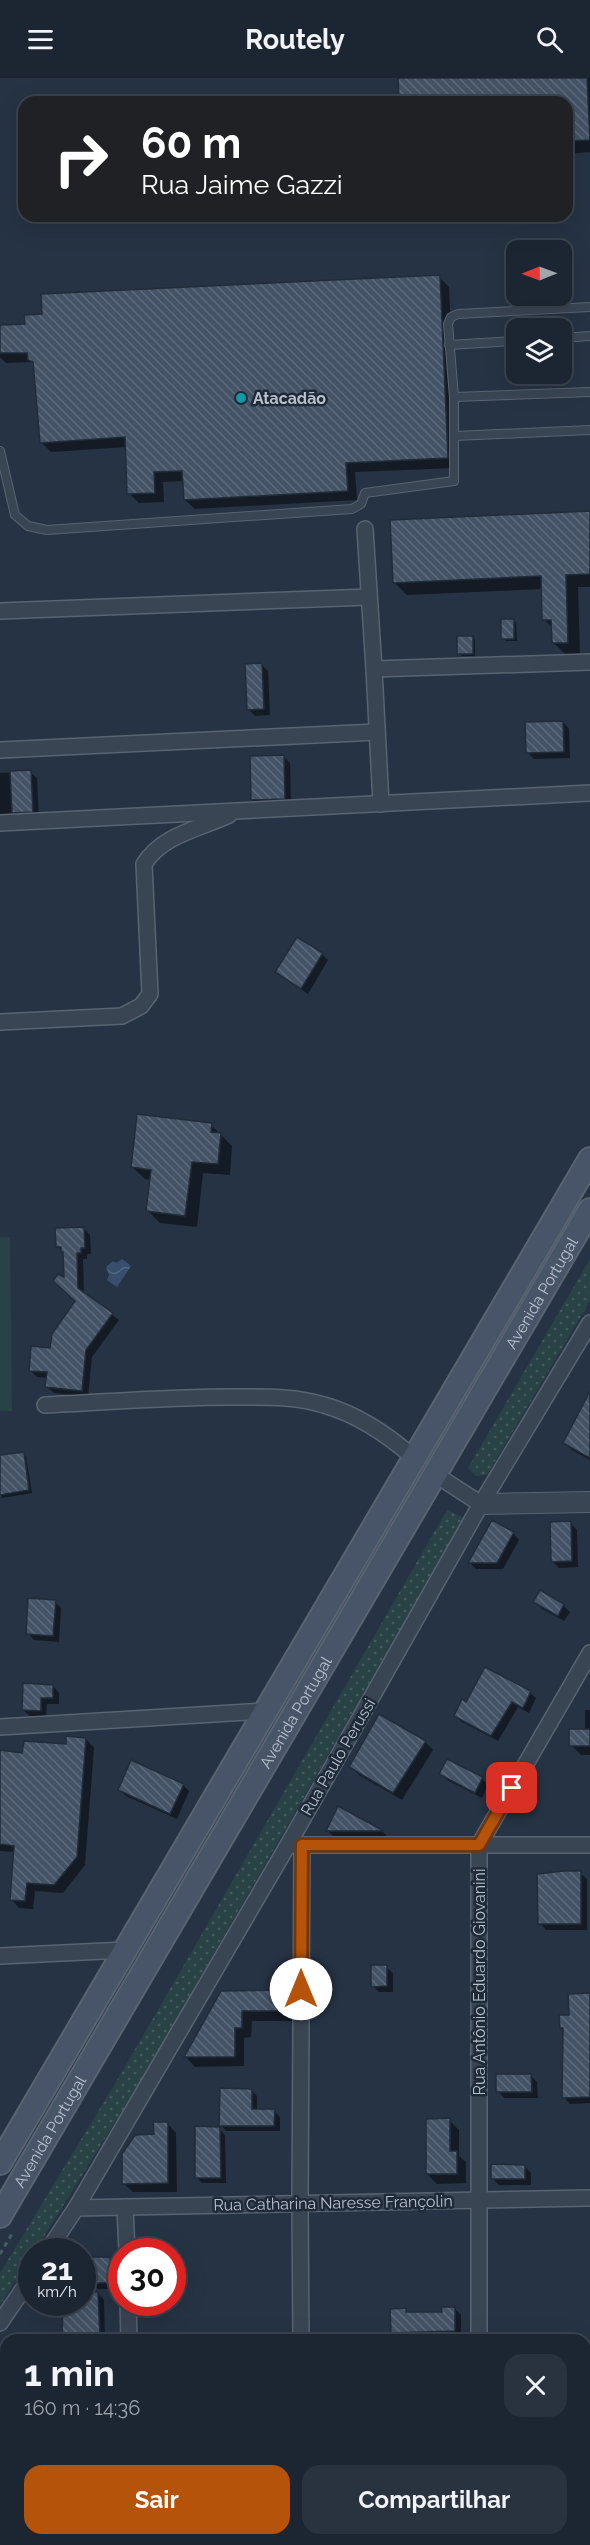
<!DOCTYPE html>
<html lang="pt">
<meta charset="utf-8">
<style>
:root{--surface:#1c2633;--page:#29323f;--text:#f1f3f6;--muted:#a0a5ac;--line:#3a434e;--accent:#b45309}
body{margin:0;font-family:Raleway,sans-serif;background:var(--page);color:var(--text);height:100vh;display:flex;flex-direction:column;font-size:22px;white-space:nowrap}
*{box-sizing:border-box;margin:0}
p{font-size:20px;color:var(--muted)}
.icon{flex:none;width:33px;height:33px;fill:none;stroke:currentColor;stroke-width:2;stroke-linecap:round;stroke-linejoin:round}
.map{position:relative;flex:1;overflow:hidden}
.sheet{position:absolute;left:0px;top:2256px;width:591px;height:212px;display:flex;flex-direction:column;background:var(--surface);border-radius:18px 18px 0 0;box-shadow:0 6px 24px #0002,0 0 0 2px var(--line)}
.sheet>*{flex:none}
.hud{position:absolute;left:18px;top:18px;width:555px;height:126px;border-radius:18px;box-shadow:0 6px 24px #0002,0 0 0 2px var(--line);background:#202124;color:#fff;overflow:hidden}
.needle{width:39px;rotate:269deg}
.tools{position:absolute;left:506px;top:162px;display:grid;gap:12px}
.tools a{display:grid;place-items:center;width:66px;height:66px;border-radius:12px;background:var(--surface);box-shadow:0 6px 24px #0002,0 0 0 2px var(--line);font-size:30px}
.speed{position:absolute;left:18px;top:2160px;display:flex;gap:12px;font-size:30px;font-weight:700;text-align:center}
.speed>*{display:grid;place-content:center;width:78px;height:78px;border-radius:50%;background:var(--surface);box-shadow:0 6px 24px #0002,0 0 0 2px var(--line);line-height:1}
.speed small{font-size:15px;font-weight:400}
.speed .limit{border:9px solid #d22;background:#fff;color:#111}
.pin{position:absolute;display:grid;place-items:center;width:51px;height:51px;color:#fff;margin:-26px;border-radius:12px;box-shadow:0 3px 9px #0006}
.me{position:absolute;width:66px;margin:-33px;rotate:0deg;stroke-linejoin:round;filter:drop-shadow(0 0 4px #0008)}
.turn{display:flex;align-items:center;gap:21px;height:126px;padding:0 24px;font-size:27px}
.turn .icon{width:78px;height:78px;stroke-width:2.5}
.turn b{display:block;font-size:42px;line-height:51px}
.round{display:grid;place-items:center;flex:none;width:63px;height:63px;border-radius:18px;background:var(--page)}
.headline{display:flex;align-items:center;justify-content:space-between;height:102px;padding:0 24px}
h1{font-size:36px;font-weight:700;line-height:45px}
.cta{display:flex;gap:12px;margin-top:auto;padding:12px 24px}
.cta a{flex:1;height:69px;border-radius:18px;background:var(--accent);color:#fff;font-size:24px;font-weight:700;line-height:69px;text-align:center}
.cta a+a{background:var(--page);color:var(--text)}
header{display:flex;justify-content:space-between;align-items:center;height:78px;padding:0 24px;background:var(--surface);font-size:27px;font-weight:700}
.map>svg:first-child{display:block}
</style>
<header><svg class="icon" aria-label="menu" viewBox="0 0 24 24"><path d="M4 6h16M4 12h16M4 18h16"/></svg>Routely<svg class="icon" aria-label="search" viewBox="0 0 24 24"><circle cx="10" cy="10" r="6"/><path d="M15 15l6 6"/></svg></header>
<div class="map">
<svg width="590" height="2467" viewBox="0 0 590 2467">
<defs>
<pattern id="grass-dots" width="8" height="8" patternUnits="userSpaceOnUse" patternTransform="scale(1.5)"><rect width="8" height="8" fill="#284245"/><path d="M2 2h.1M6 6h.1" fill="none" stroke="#455c5f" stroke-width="1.8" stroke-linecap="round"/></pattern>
<pattern id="water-waves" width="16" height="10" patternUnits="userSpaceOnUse" patternTransform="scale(1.5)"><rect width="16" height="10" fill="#384e6c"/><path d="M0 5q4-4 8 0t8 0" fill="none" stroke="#536680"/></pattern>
<pattern id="building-back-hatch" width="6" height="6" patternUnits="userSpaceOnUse" patternTransform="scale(1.5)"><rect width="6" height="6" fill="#455366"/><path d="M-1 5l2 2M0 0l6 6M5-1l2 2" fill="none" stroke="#5e6a7b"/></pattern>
</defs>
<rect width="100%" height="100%" fill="#263344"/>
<g fill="url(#grass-dots)">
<path d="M590 1181V1223L487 1397 476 1398 468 1390Z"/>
<path d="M447 1432 464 1440 140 2004 35 2173 32 2174 31 2179 0 2227V2195L122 1994Z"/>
</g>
<path fill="#284245" d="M0 1159H10L12 1333H0Z"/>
<path fill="url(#water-waves)" d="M122 1181 131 1188 117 1209 107 1202 109 1197 106 1189 113 1183 116 1185Z"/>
<g fill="#0007">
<path d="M400 0H590V74L567 76V24H401Z"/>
<path d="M439 199 449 209 457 390 355 394 357 422 195 431 185 422 184 403 163 404 164 424 139 425 129 415 127 369 51 374 41 364 35 287 32 284 6 285 0 279V248H26Z"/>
<path d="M590 434V509H578L580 577H566L553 564V550L544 541 543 511 407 517 395 505Z"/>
<path d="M513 542 516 545 517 563H506L503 560Z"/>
<path d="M472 559 475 562V578H462L459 575Z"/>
<path d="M262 587 268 593 270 637 255 638 248 631Z"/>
<path d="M563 644 569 651 570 680 534 681 528 675Z"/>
<path d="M284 679 290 685 291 727 259 728 252 722Z"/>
<path d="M30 694 37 700 39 740 0 743V695Z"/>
<path d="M322 876 328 882 308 916 277 894Z"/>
<path d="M211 1047 232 1068 230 1097 203 1095 197 1149 160 1145 148 1133 152 1102 145 1101 132 1089Z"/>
<path d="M83 1150 90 1157 91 1176H87V1181H83L84 1216 119 1242 92 1279 88 1319 54 1315 47 1309 48 1300 37 1299 30 1292 51 1271 77 1223 65 1202V1176L57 1168Z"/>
<path d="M590 1315V1382L572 1372 564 1365Z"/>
<path d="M23 1375 26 1378 32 1415 2 1420 0 1379Z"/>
<path d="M570 1445 577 1452 578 1489 559 1490 552 1483Z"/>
<path d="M513 1455 519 1462 503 1491H476L470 1485Z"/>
<path d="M55 1524 61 1530 59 1564 34 1562 28 1555Z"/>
<path d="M535 1524 563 1527 570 1534 564 1543 542 1531Z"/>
<path d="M485 1591 530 1615 536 1620 529 1635 518 1629 498 1663 462 1644 456 1638 467 1626Z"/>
<path d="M53 1608 59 1615V1626H47L46 1639 30 1638 23 1632Z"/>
<path d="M585 1632H590V1677H581L571 1667 585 1652Z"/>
<path d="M86 1661 94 1670 85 1787 63 1815 35 1813 33 1831 19 1830 11 1821 15 1774 0 1773V1674L24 1677Z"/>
<path d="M425 1664 433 1672 402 1722 359 1697 351 1689Z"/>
<path d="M441 1696 482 1701 488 1707 482 1720 447 1702Z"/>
<path d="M183 1707 189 1713 177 1741 126 1718 119 1712Z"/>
<path d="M339 1730 383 1754 388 1759H334L328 1753Z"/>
<path d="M580 1795 587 1801V1852H546L540 1845Z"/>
<path d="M386 1889 393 1895V1914H379L373 1908Z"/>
<path d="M222 1914H285L295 1924V1943H252L251 1959 244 1960V1988L195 1989 186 1979Z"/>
<path d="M590 1916V2025L570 2026 564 2019V1953L561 1950Z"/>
<path d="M531 1998 537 2004 538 2020H504L498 2013Z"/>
<path d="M251 2012 257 2018V2032L274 2033 280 2039V2053H226L221 2047Z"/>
<path d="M449 2042 459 2052V2078L466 2084V2105L437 2106 427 2096Z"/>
<path d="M167 2045 176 2055 177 2114H133L123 2105 156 2057Z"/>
<path d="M219 2051 225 2057 226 2105H202L196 2099Z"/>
<path d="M524 2088 531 2095V2107H499L493 2101Z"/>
<path d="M109 2181 116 2187 115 2211H98L91 2205Z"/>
<path d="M98 2215 104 2222 105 2262H67L63 2259 82 2224Z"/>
<path d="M455 2231 461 2237V2259L399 2261 393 2254 405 2232 409 2235H443Z"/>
<path d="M0 2280H6V2313L0 2311Z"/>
<rect x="585" y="2307" width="5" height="27"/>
<path d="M0 2449H6V2462H17V2467H0Z"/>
<rect x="329" y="2462" width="40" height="5"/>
</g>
<g fill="url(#building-back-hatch)" stroke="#212c3b" stroke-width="1.5">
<path d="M398 0H587L590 62 567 63V24H399Z"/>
<path d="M440 197 448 380 346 385 348 413 184 422 182 393 154 394 155 415 127 416 125 359 40 365 33 284 28 282 27 275H0V247L25 246 24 237 42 236 41 216Z"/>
<path d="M590 433V496L566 497 568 565H552L551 542H542L541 498 393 505 390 442Z"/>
<rect x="501" y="541" width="13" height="20"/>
<rect x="457" y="558" width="16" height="18"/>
<path d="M262 585 264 631 247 632 245 586Z"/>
<path d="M563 643 564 674 526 675 525 644Z"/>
<path d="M284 677 285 721 251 722 250 678Z"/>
<path d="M31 692 33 734 12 735 10 693Z"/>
<path d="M297 859 323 875 301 911 275 894Z"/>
<path d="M137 1036 212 1045 211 1054 221 1055 218 1086 192 1084 185 1138 146 1133 151 1092 131 1089Z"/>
<path d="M84 1149 85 1170H81V1175H77L78 1210 113 1235 86 1272 82 1313 45 1309 47 1294 29 1293 31 1268 50 1270 52 1256 75 1223 53 1203 58 1196 64 1199 63 1174H61V1169H56L55 1150Z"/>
<path d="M590 1313V1380L563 1365Z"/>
<path d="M24 1374 29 1412 0 1417V1377Z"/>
<path d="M492 1442 514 1454 497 1485H468Z"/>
<path d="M571 1443 572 1483 551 1484 550 1444Z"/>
<path d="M540 1512 564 1526 558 1538 533 1524Z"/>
<path d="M28 1520 56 1522 53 1558 26 1556Z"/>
<path d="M485 1589 531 1613 523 1630 512 1624 491 1658 454 1638 462 1621 466 1624Z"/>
<path d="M23 1605 53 1607V1620H41V1633L22 1632Z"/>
<path d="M379 1636 426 1663 393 1715 349 1689Z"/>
<rect x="569" y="1651" width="21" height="17"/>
<path d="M66 1658 86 1660 77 1779 54 1807 27 1805 25 1823 10 1822 14 1768 0 1766V1672L22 1675 24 1663 66 1666Z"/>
<path d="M447 1681 483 1699 475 1715 439 1696Z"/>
<path d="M131 1682 184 1706 170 1736 118 1712Z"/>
<path d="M338 1728 384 1753H326Z"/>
<path d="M563 1793H581V1846H538L537 1796Z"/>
<path d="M371 1887H387V1908L371 1909Z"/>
<path d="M286 1912 285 1933H242V1950H235V1979H184L221 1913Z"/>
<path d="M590 1915V2019L562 2020 563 1950H560L559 1937H569L568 1916Z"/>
<path d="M496 1996H531L532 2014H496Z"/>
<path d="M220 2010 252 2011V2031H275L274 2048H219Z"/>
<path d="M450 2040V2073H457V2096H426V2041Z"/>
<path d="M153 2044H168V2105L122 2106V2076L135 2057 154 2056Z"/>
<path d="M195 2048 220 2049 221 2100H195Z"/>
<path d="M491 2086 525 2087V2101H491Z"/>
<path d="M90 2179H110V2205H89Z"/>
<path d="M82 2213 98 2214 100 2259 62 2260 63 2224H82Z"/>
<path d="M441 2229H455V2253L391 2255 390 2231 406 2230V2234H442Z"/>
</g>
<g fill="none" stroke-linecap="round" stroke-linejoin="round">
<defs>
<g id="service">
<path d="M561 260 590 258"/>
<path d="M449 267 516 263"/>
<path d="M454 319 590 314"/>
<path d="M455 358 590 352"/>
<path d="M0 373 15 437 28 448 47 452 352 431 361 426 365 415 454 403V319L448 246 451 239 458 236 590 229"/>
</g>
<g id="minor">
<path d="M365 451 374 591"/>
<path d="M0 533 369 519"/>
<path d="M0 672 377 654"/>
<path d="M381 726 374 591 590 584"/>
<path d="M0 745 590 715"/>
<path d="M0 944 122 938 141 928 150 916 144 786C162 757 199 751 229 737"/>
<path d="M45 1327C108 1324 170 1319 233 1319 263 1319 295 1318 324 1327 359 1337 387 1356 414 1380"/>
<path d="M436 1397 481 1426"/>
<path d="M0 1649 266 1633"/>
<path d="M291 1767H590"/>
<path d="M0 1878 125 1872"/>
<path d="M125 2129 127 2174"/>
<path d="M76 2130 590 2120"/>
<path d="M47 2174 76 2130 288 1767 481 1426 590 1245"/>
<path d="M128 2224 129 2262"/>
<path d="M0 2245 32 2198"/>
<path d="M301 2262 300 2126 302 1767"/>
<path d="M479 2262V1767L590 1575"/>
<path d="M134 2462V2467"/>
<path d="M304 2462V2467"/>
<path d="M479 2467V2462"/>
</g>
<path id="tertiary" d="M481 1426 590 1424"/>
<g id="secondary">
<path d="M0 2085 590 1081"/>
<path id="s1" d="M0 2138 590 1132"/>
</g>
</defs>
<use href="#service" stroke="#596371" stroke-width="10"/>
<use href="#minor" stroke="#596371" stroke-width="18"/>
<use href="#tertiary" stroke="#596371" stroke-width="22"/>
<use href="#secondary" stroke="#596371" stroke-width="26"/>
<path stroke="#465f61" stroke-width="3" stroke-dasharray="4.5 4.5" stroke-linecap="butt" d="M0 2176 13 2154"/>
<use href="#service" stroke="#3a4554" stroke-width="8"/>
<use href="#minor" stroke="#3a4554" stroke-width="15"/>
<use href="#tertiary" stroke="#3a4554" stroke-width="20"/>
<use href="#secondary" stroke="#485467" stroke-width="22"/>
</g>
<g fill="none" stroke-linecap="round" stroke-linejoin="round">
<defs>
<path id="route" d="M301 1911 302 1767H479L512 1710"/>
</defs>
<use href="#route" stroke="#753606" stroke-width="15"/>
<use href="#route" stroke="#b45309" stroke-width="10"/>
</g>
<circle fill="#0f9aa8" stroke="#1f2a39" stroke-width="2" cx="241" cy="320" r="6"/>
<g text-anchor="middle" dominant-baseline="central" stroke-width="5" stroke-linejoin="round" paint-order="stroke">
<g font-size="16" font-weight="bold" fill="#b8c0cd" stroke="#1f2a39" text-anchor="start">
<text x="253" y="320">Atacadão</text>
</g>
<g font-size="16" fill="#b8c0cd" stroke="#1f2a39">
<text stroke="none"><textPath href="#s1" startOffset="1070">Avenida Portugal</textPath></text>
<text stroke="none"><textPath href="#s1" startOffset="584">Avenida Portugal</textPath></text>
<text transform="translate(338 1679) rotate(-60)">Rua Paulo Perussi</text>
<text transform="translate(479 1904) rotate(-90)">Rua Antônio Eduardo Giovanini</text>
<text stroke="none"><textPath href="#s1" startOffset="98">Avenida Portugal</textPath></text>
<text transform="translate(333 2125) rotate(-1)">Rua Catharina Naresse Françolin</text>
</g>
</g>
</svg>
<div class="tools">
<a><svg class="needle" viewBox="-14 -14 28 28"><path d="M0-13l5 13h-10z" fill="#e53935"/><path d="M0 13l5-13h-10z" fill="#a0a5ac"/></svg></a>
<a><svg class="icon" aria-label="layers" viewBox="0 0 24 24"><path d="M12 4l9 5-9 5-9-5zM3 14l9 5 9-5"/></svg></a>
</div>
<div class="speed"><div>21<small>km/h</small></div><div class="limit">30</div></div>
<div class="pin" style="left:512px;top:1710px;background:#d93025"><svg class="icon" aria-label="arrive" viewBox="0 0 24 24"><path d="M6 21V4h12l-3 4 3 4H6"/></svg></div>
<svg class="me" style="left:301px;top:1911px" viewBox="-20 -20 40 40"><circle r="19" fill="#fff"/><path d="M0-13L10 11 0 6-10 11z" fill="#b45309"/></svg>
<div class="hud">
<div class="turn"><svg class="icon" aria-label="right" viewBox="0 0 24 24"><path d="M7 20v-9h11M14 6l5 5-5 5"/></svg><div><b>60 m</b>Rua Jaime Gazzi</div></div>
</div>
<section class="sheet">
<div class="headline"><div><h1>1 min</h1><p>160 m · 14:36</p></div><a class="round"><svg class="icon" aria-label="close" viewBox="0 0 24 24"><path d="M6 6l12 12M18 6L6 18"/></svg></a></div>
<div class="cta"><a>Sair</a><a>Compartilhar</a></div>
</section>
</div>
